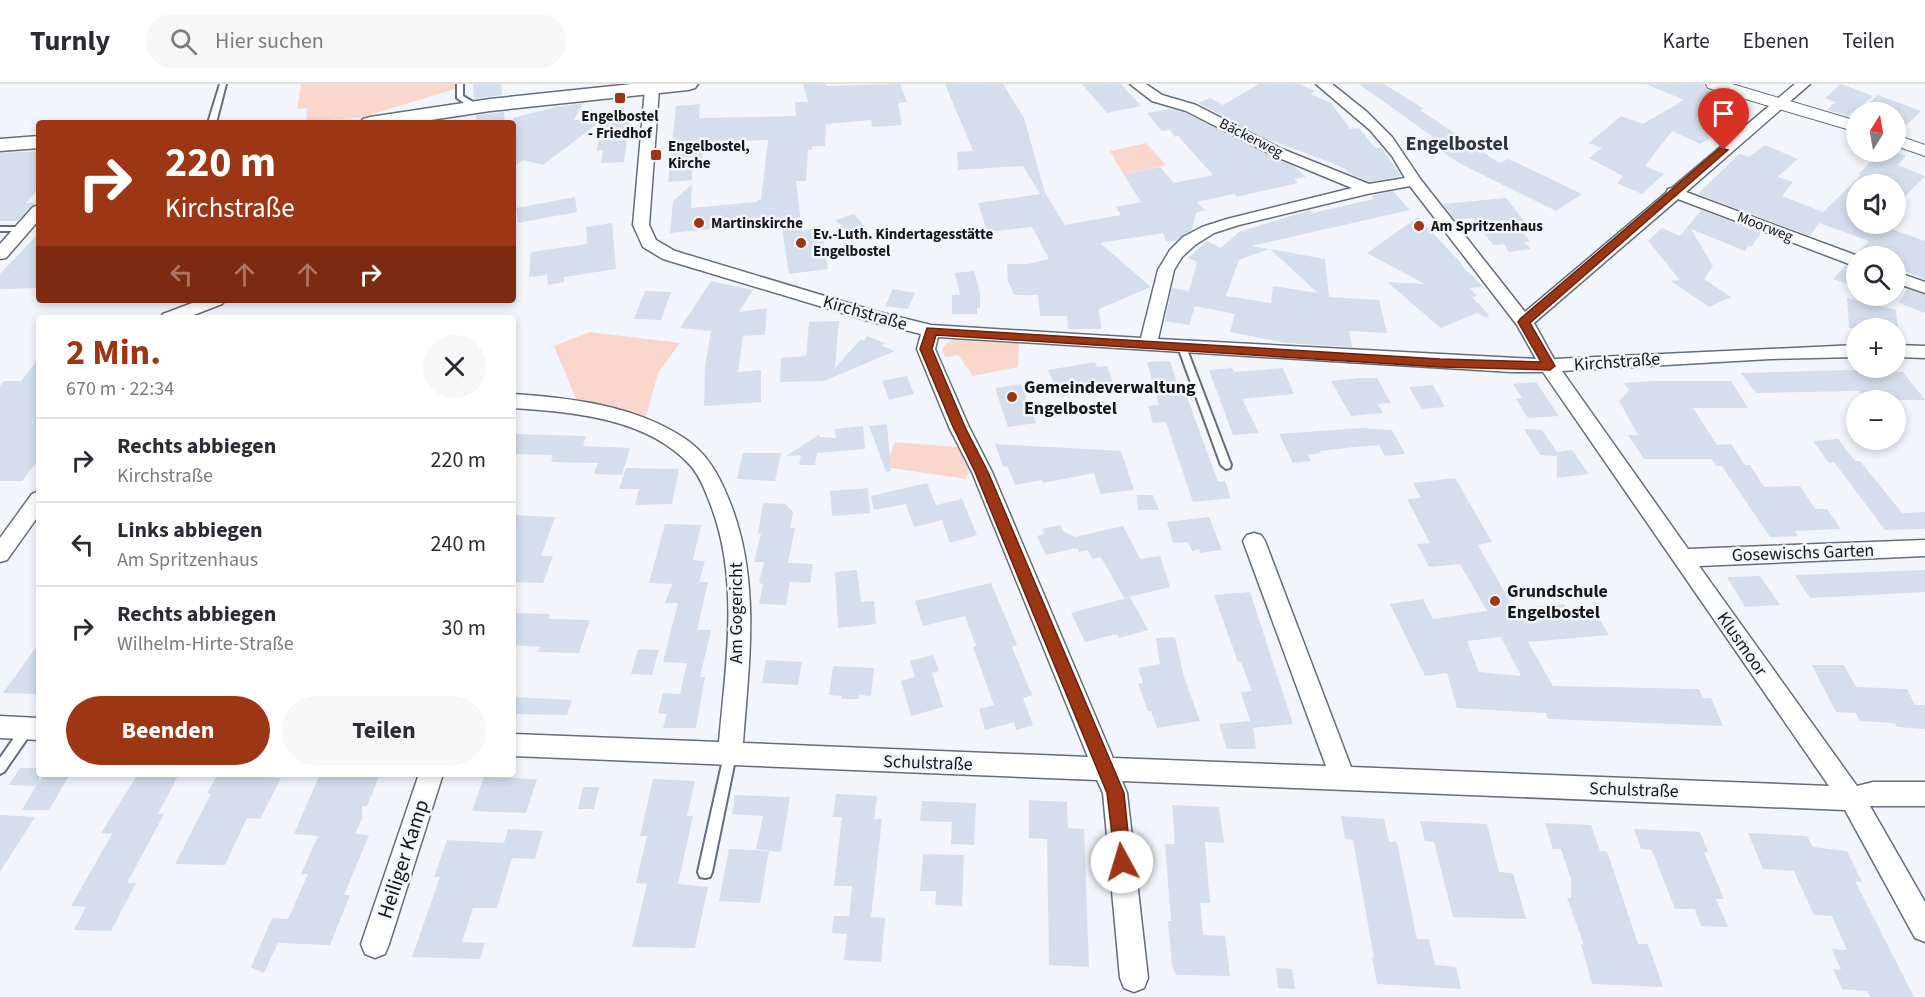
<!DOCTYPE html>
<html lang="de">
<meta charset="utf-8">
<style>
:root{--surface:#fff;--page:#f7f7f7;--text:#2b2b33;--muted:#7c7c81;--line:#e1e1e2;--accent:#9d3615}
body{margin:0;font-family:"Source Sans 3",sans-serif;background:var(--page);color:var(--text);height:100vh;display:flex;flex-direction:column;font-size:22px;white-space:nowrap}
*{box-sizing:border-box;margin:0}
p{font-size:20px;color:var(--muted)}
.icon{flex:none;width:33px;height:33px;fill:none;stroke:currentColor;stroke-width:2;stroke-linecap:round;stroke-linejoin:round}
.map{position:relative;flex:1;overflow:hidden}
.drawer{position:absolute;left:36px;top:231px;width:480px;height:462px;display:flex;flex-direction:column;background:var(--surface);border-radius:6px;box-shadow:0 3px 9px #0003}
.drawer>*{flex:none}
.top-card{position:absolute;left:36px;top:36px;width:480px;height:183px;border-radius:6px;box-shadow:0 3px 9px #0003;background:#9d3615;color:#fff;overflow:hidden}
.needle{width:39px;rotate:11deg}
.buttons{position:absolute;left:1846px;top:18px;display:grid;gap:12px}
.buttons a{display:grid;place-items:center;width:60px;height:60px;border-radius:50%;background:var(--surface);box-shadow:0 3px 9px #0003;font-size:30px}
.pin{position:absolute;display:grid;place-items:center;width:51px;height:51px;color:#fff;margin:-62px -26px;border-radius:50% 50% 50% 0;rotate:-45deg;box-shadow:0 0 6px #0007}
.pin .icon{rotate:45deg}
.me{position:absolute;width:66px;margin:-33px;rotate:354deg;stroke-linejoin:round;filter:drop-shadow(0 0 4px #0008)}
.turn{display:flex;align-items:center;gap:21px;height:126px;padding:0 30px;font-size:27px}
.turn .icon{width:78px;height:78px;stroke-width:2.5}
.turn b{display:block;font-size:42px;line-height:51px}
.lanes{display:flex;align-items:center;height:57px;padding:0 30px;background:#0003;justify-content:center;gap:30px;direction:ltr}
.lanes .off{opacity:.35}
.round{display:grid;place-items:center;flex:none;width:63px;height:63px;border-radius:32px;background:var(--page)}
.overview{display:flex;align-items:center;justify-content:space-between;height:102px;padding:0 30px}
h1{font-size:36px;font-weight:700;line-height:45px;color:var(--accent)}
.action{display:flex;gap:12px;margin-top:auto;padding:12px 30px}
.action a{flex:1;height:69px;border-radius:36px;background:var(--accent);color:#fff;font-size:24px;font-weight:700;line-height:69px;text-align:center}
.action a+a{background:var(--page);color:var(--text)}
ul{padding:0;list-style:none}
li{display:flex;align-items:center;gap:18px;height:84px;padding:0 30px;border-top:2px solid var(--line)}
li div{flex:1}
li b{display:block;font-size:22px}
li em{font-style:normal}
header{display:flex;align-items:center;gap:36px;box-sizing:border-box;height:84px;padding:0 30px;background:var(--surface);border-bottom:2px solid var(--line)}
header strong{font-size:28px}
nav{display:flex;gap:33px;margin-inline-start:auto;font-size:21px}
.search{width:420px;height:54px;background:var(--page);display:flex;align-items:center;gap:15px;box-sizing:border-box;padding:0 21px;border-radius:33px;color:var(--muted);font-size:22px}
.map>svg:first-child{display:block}
</style>
<header>
<strong>Turnly</strong>
<div class="search"><svg class="icon" aria-label="search" viewBox="0 0 24 24"><circle cx="10" cy="10" r="6"/><path d="M15 15l6 6"/></svg>Hier suchen</div>
<nav><a>Karte</a><a>Ebenen</a><a>Teilen</a></nav>
</header>
<div class="map">
<svg width="1925" height="913" viewBox="0 0 1925 913">
<rect width="100%" height="100%" fill="#f2f6fc"/>
<g fill="#fad7cc">
<path d="M301 0H455V5L363 33 306 38 307 24 297 25Z"/>
<path d="M1146 59 1166 81 1124 91 1110 67Z"/>
<path d="M590 248 680 259 658 289 646 333 577 317 554 262Z"/>
<path d="M958 255 1019 259 1018 283 973 292 958 271 945 273 942 265 948 258Z"/>
<path d="M895 358 957 363 973 380 966 395 885 383Z"/>
</g>
<g fill="#d4deed" fill-rule="evenodd">
<path d="M473 0H501L502 11 474 15Z"/>
<path d="M803 0H826L827 2 900 0 907 18 898 19 902 41 872 43 871 36 826 40 825 62H812V66H808L806 97H796L802 148 821 141 828 185 789 190 781 138 670 149 673 117 692 100 691 124 757 118V116H761L768 56 705 58 702 77H692V96L668 98 676 22 700 20 699 34 796 32 795 18H808Z"/>
<path d="M945 0H1003L1024 34 1045 109 1065 141 1121 131 1116 123 1141 118 1124 91 1160 83 1174 99 1213 91 1178 52 1175 53 1170 46 1162 47 1147 29 1170 25 1185 29 1295 83 1306 93 1294 95 1298 99 1262 107 1237 113 1234 110 1197 118 1205 126 1196 129 1192 146 1176 157H1166L1163 149 1100 159 1151 203 1099 225 1101 245H1068L1067 232H1040L1038 211H1014L1008 197 1007 180H1028L1049 175 1032 143 987 148 978 119 1040 110 1023 82 958 86 957 68 973 67Z"/>
<path d="M1082 0H1121L1141 22 1107 29Z"/>
<path d="M1259 0H1299L1315 7 1311 10 1331 19 1350 45 1359 44 1375 64H1382L1401 92 1369 98 1349 89 1342 83 1265 54 1198 19 1210 14 1223 21Z"/>
<path d="M1359 0H1384L1424 25 1420 26 1499 79 1509 75 1582 110 1556 127 1461 80 1432 61 1440 58Z"/>
<path d="M1646 0H1704L1707 6 1747 18 1725 40 1730 42 1700 60 1672 47 1645 82 1664 90 1642 110 1617 99 1623 92 1589 74 1602 64 1589 59 1621 32 1643 40 1684 16Z"/>
<path d="M1841 0 1873 12 1848 32 1827 26 1835 18 1825 14Z"/>
<path d="M1878 11 1921 27 1898 49H1896V28H1879L1865 23Z"/>
<path d="M583 19 574 36 630 33 624 78 601 79 603 66 597 67 601 37 543 81 523 76 513 83V34L556 23Z"/>
<path d="M504 28 505 39H476V31Z"/>
<path d="M1765 61 1798 75 1777 93 1793 98 1782 112 1823 128 1861 91 1858 90 1881 68H1895L1906 72 1898 81 1925 92 1896 122V100H1857V140H1877L1925 157V196L1896 183V172H1860L1857 169 1869 157 1819 139 1810 152 1698 110 1739 70 1749 73Z"/>
<path d="M39 67V104L26 119H35L17 137H0V69Z"/>
<path d="M1393 107 1410 126 1251 162 1269 165 1239 176 1226 212 1271 219 1273 202 1318 209 1270 165 1325 175 1329 213 1379 216 1387 249 1349 247 1352 263 1286 259 1230 248 1235 230 1195 222 1189 241 1165 237 1172 204 1189 207 1197 178 1188 174 1207 157 1221 164 1239 148 1310 126 1312 129 1374 115 1371 112Z"/>
<path d="M575 113 577 128 518 139 516 124Z"/>
<path d="M1506 114 1524 137 1515 139 1530 157 1524 158 1531 165 1509 168 1504 160 1493 161 1473 134 1455 136 1443 120Z"/>
<path d="M1701 126 1761 149 1751 163 1748 161 1745 167 1691 145 1713 182 1704 195 1731 213 1709 223 1671 197 1680 196 1648 157 1662 144 1680 152Z"/>
<path d="M854 130 867 145 849 151 836 136Z"/>
<path d="M1418 133 1460 178 1467 188H1469L1483 203 1470 204 1477 212 1472 213 1489 231 1487 234 1477 229 1441 244 1387 198 1425 200 1367 169Z"/>
<path d="M612 139 616 185 564 193V198L548 201 547 191 529 193 531 168 587 160 586 143Z"/>
<path d="M39 149V204L0 205V190Z"/>
<path d="M1846 181 1857 185V204L1833 195Z"/>
<path d="M974 187 980 209V224H977V230H952V211H960L955 189Z"/>
<path d="M711 197 753 206 739 228 767 224 765 251 743 252 738 288 761 286V318L704 322 705 283 711 247 680 244Z"/>
<path d="M893 205 915 209 908 225 885 222Z"/>
<path d="M1907 205 1925 211V229L1899 219Z"/>
<path d="M645 207 671 208 661 236 634 235Z"/>
<path d="M1847 214 1896 226 1898 244 1881 239V244H1849Z"/>
<path d="M839 237 835 284 861 255 864 257 867 252 885 259 882 262 895 267 824 297 780 298 781 274 806 272 809 238Z"/>
<path d="M39 274V375L22 397H0V302L4 297H21Z"/>
<path d="M1170 277 1177 299H1182L1218 398 1225 397 1231 414 1193 418 1166 338 1153 339 1148 322 1159 321 1147 278Z"/>
<path d="M1095 278 1097 283 1107 282 1114 302 1061 313 1048 286Z"/>
<path d="M1232 284 1234 288 1283 284 1294 310 1242 315 1259 349 1233 351 1209 286Z"/>
<path d="M1849 286 1903 288 1925 316H1867L1859 307 1756 309 1741 289Z"/>
<path d="M907 292 914 310 889 316 882 297Z"/>
<path d="M1360 294H1377L1391 319 1378 320 1383 329 1351 332 1331 297Z"/>
<path d="M1653 297H1731L1748 324H1693L1717 361 1731 360 1745 381H1750L1764 403 1800 402 1815 425H1827L1841 445 1795 447 1798 452 1770 453 1722 382H1716L1712 375H1644L1628 351H1638L1619 317 1629 306 1624 299Z"/>
<path d="M1536 298 1559 332 1528 334 1516 315 1522 314 1513 300Z"/>
<path d="M1021 300 1036 339 1008 343 995 304Z"/>
<path d="M1433 301 1445 323 1422 325 1409 303Z"/>
<path d="M887 340 891 387 886 388 869 342Z"/>
<path d="M863 342 865 365 817 369 815 381H799L801 371 786 372 820 350 819 353 836 354 835 345Z"/>
<path d="M1362 344 1392 346 1405 370 1385 372 1379 361 1354 363 1320 367 1321 369 1308 371 1311 377 1293 379 1279 350Z"/>
<path d="M1524 345 1542 346 1557 368 1572 366 1589 390 1557 394V372L1540 371Z"/>
<path d="M513 350 586 352 583 362 630 364 622 391 594 390 598 379 551 378 553 371 513 370Z"/>
<path d="M1838 355 1855 377H1860L1902 429 1925 428V445L1885 446 1834 378 1829 379 1813 357Z"/>
<path d="M995 360 1121 367 1134 406 1100 410 1094 389 1043 399 1041 396 1015 401 1007 382 1003 383Z"/>
<path d="M743 369H781L775 397 737 395Z"/>
<path d="M626 384 679 385 672 420 635 421 639 405H619Z"/>
<path d="M1455 394 1492 458 1478 461 1514 525 1564 520 1567 526 1593 524 1609 551 1528 558 1553 602 1699 605 1703 614H1711L1723 642 1548 635 1546 629 1457 624 1447 589 1425 592 1390 520 1423 515 1433 535 1487 527 1460 480 1429 483 1417 460 1430 459 1407 415 1421 414 1413 399ZM1501 553 1521 592 1479 588 1467 557Z"/>
<path d="M927 399 936 421 962 415 977 451 950 459 942 436 914 443 906 420 874 426 871 412Z"/>
<path d="M868 404 870 429 832 432 830 407Z"/>
<path d="M1137 411H1153L1159 426H1138Z"/>
<path d="M763 419 785 420 793 428 790 444H795L788 479 813 480 810 499 790 498 786 521 759 520 763 501 759 498 764 478H754L761 450H758Z"/>
<path d="M513 431 555 433 541 472H553L543 499 513 498Z"/>
<path d="M1209 433 1222 466 1200 469 1199 465 1192 467 1188 458 1173 459 1167 438Z"/>
<path d="M665 440 701 441 693 476 705 477 699 498H708L697 546H711L700 593H705L696 644H663L667 630 658 629 663 609 680 610 687 579 663 578 678 519H665L672 500 649 499Z"/>
<path d="M1060 441 1063 447 1075 453 1123 442 1140 475 1160 472 1170 503 1124 514 1101 473 1092 475 1088 466 1079 468 1077 464 1046 471 1037 452 1044 450 1042 445Z"/>
<path d="M857 486 861 518 874 517 876 540 838 544 835 488Z"/>
<path d="M1925 486V508L1810 514 1795 491Z"/>
<path d="M1760 492 1780 521 1745 523 1727 493Z"/>
<path d="M991 499 1017 561 1012 563 1032 611 1023 614 1033 641 1016 646 1014 638 985 646 979 625 994 621 973 563 976 562 965 532 923 542 915 517Z"/>
<path d="M1250 508 1293 640 1253 644 1256 665H1227L1219 640 1250 637 1241 608 1252 607 1241 578H1238L1214 511Z"/>
<path d="M1130 513 1148 546 1119 554 1117 550 1085 558 1071 529Z"/>
<path d="M513 529 550 530 549 535 590 536 579 569 537 568 540 563 513 561Z"/>
<path d="M1175 553 1184 593 1200 637 1157 644 1151 627H1148L1138 600 1143 599 1138 584 1160 580 1156 554Z"/>
<path d="M39 559V610L3 609Z"/>
<path d="M638 565 659 566 652 591 631 590Z"/>
<path d="M933 571 939 587 932 589 943 623 911 632 901 597 915 593 910 577Z"/>
<path d="M766 576 802 578 798 601 762 599Z"/>
<path d="M1812 581H1844L1856 603 1907 605 1915 621H1925V645L1897 643 1895 639 1860 637 1856 629 1836 628Z"/>
<path d="M833 582 874 584 871 612 859 611V615H842V612L829 611Z"/>
<path d="M513 613 572 616 567 631 513 630Z"/>
<path d="M20 684H39V698L44 690H70L49 726H22L36 702 9 701Z"/>
<path d="M138 690H179L158 730H164L127 799H136L111 847 74 846 86 823 71 822 112 750 101 749Z"/>
<path d="M218 690 281 694 260 735 247 734 225 781 175 780 211 710 207 709Z"/>
<path d="M320 690H380L367 722H362V735L355 750 369 751 344 811H350L330 861 278 859 264 889 251 883 272 834 288 835 308 790H301L318 752 294 750Z"/>
<path d="M484 693 537 695 526 729 472 727Z"/>
<path d="M653 695 695 697 687 732H693L678 800 708 803 695 864 632 863 647 800 636 799 647 752H640Z"/>
<path d="M583 703H599L594 725H578Z"/>
<path d="M836 710 877 712 874 735H882L871 833 885 834 881 878 844 876 847 850 832 849 834 832H849L852 802H834L842 733H833Z"/>
<path d="M735 711 790 713 781 768 756 765 763 732 732 730Z"/>
<path d="M1029 716 1067 718 1068 744 1084 745 1089 883 1049 881 1047 755 1029 754Z"/>
<path d="M922 717 976 719 974 761 951 760 952 738 920 737Z"/>
<path d="M1172 721 1219 723 1224 759 1205 758 1210 819H1200L1203 851 1225 852 1230 892 1176 891 1172 881 1168 837H1171L1165 760H1175Z"/>
<path d="M0 731 35 733 0 788Z"/>
<path d="M1341 732 1384 735 1389 758H1397L1417 855H1429L1435 881 1456 883 1461 905 1377 900 1372 873 1374 874 1353 756 1345 755Z"/>
<path d="M1420 737 1487 740 1499 788 1513 789 1526 835 1453 833 1434 758 1425 757Z"/>
<path d="M1545 739 1591 741 1600 767H1607L1638 860H1648L1663 903 1592 900 1581 860 1584 861 1567 814H1571V795L1561 765H1553Z"/>
<path d="M508 745 543 747 535 775 512 774 497 824H473L462 858 485 859 480 875 412 873 440 793H434L447 756 504 759Z"/>
<path d="M1634 745 1700 748 1708 768H1704L1724 815H1716L1728 843 1701 842 1695 825H1675L1652 766 1641 765Z"/>
<path d="M1748 749 1807 752 1813 763 1847 767 1862 798 1855 797 1914 913H1870L1867 907 1842 905 1833 885 1841 886 1832 865 1847 866 1832 832 1814 831 1794 787 1763 785Z"/>
<path d="M729 765 769 767 760 819 719 817Z"/>
<path d="M923 770 964 771 962 822 935 821 936 807H920Z"/>
<path d="M1276 884 1292 885 1295 905 1278 904Z"/>
</g>
<g fill="none" stroke-linecap="round" stroke-linejoin="round">
<defs>
<g id="service">
<path d="M220 0H226L216 39H208Z"/>
<path d="M457 0H463V12L478 21V25H472L457 14Z"/>
<path d="M0 143H22L26 145 22 147H0Z"/>
<path d="M1182 260 1186 263 1231 381 1230 384 1226 385 1221 381 1178 263Z"/>
<path d="M27 640 31 641 33 645 31 649 4 688 0 690V674L23 641Z"/>
<path d="M730 665 734 667 736 671 712 788 710 793 705 794 700 793 698 788 724 671 726 667Z"/>
</g>
<g id="minor">
<path d="M1130 0H1146L1162 11 1196 21 1282 65 1369 100 1405 94 1392 72 1370 46 1316 0H1332L1367 28 1392 53 1421 96 1525 228 1666 109 1668 105 1672 104 1795 0H1810L1686 108 1858 172 1857 183 1678 115 1534 239 1554 275 1857 261V273L1770 275 1562 287 1688 465 1925 456V472L1699 482 1857 702 1873 698H1925V722H1870L1925 818V858L1915 854 1845 726 1122 697 1127 709 1148 894 1144 904 1134 908 1124 904 1120 894 1103 709 1097 696 513 672V650L719 658C726 578 740 495 710 419 705 406 700 393 691 382 648 334 573 328 513 324V310C571 314 634 321 684 354 707 369 719 391 729 416 761 494 749 577 743 659L1088 673 972 388 949 343 917 265 921 250 869 237 663 175 643 163 633 141 645 5 652 1 659 5 649 141 656 156 675 167 878 228 931 241 1141 254 1158 186 1170 166 1183 153 1202 143 1227 135 1352 104 1272 71 1186 27 1152 17ZM1410 102 1517 241 1536 275 1158 255 1174 186 1182 173 1195 161 1214 149 1239 141 1367 110ZM938 253 1511 288H1543L1829 702 1351 683 1265 457 1261 451 1254 449 1247 451 1243 457 1326 682 1113 674 992 388 969 343 935 265Z"/>
<path d="M39 121V136L6 174 0 175V160L33 123Z"/>
<path d="M1896 188 1925 198V209L1896 199Z"/>
<path d="M200 216H225L222 220 186 234H160L163 230Z"/>
<path d="M1896 261 1925 262V274L1896 273Z"/>
<path d="M39 407V431L7 476 0 478V454L32 410Z"/>
<path d="M0 632 39 634V656L0 654Z"/>
<path d="M419 690H443L389 860 385 870 375 874 365 870 361 860Z"/>
</g>
<g id="tertiary">
<path d="M1706 0H1732L1857 37V48L1708 4Z"/>
<path d="M1896 51 1925 61V72L1896 62Z"/>
</g>
<g id="secondary">
<path d="M632 0H698L695 4 688 6 490 27 411 39H360L363 35 370 33 490 15Z"/>
<path d="M39 52V64L0 67V55Z"/>
</g>
</defs>
<use href="#service" stroke="#646d7a" stroke-width="4"/>
<use href="#minor" stroke="#646d7a" stroke-width="3"/>
<use href="#tertiary" stroke="#646d7a" stroke-width="2"/>
<use href="#secondary" stroke="#646d7a" stroke-width="3"/>
<use href="#service" fill="#fff" fill-rule="evenodd"/>
<use href="#minor" fill="#fff" fill-rule="evenodd"/>
<use href="#tertiary" fill="#fff" fill-rule="evenodd"/>
<use href="#secondary" fill="#fff" fill-rule="evenodd"/>
</g>
<path fill="#9d3615" stroke="#66230e" stroke-width="1.5" d="M1720 64 1728 66 1530 239 1555 282 1550 286 1440 283 936 251 932 265 965 343 988 388 1124 709 1131 778 1128 784 1122 786 1116 784 1107 709 975 388 953 343 920 265 927 244 1440 275 1541 278 1518 238 1520 235Z"/>
<g fill="#9d3615" stroke="#f2f6fc" stroke-width="2">
<rect x="614" y="8" width="12" height="12" rx="3"/>
<rect x="650" y="65" width="12" height="12" rx="3"/>
<circle cx="699" cy="139" r="6"/>
<circle cx="1419" cy="142" r="6"/>
<circle cx="801" cy="159" r="6"/>
<circle cx="1012" cy="313" r="6"/>
<circle cx="1495" cy="517" r="6"/>
</g>
<g text-anchor="middle" dominant-baseline="central" stroke-width="5" stroke-linejoin="round" paint-order="stroke">
<g font-size="15" font-weight="bold" fill="#14181d" stroke="#f2f6fc" text-anchor="start">
<text x="620" y="32" text-anchor="middle">Engelbostel<tspan x="620" dy="17">- Friedhof</tspan></text>
<text x="668" y="62">Engelbostel,<tspan x="668" dy="17">Kirche</tspan></text>
<text x="711" y="139">Martinskirche</text>
<text x="1431" y="142">Am Spritzenhaus</text>
<text x="813" y="150">Ev.-Luth. Kindertagesstätte<tspan x="813" dy="17">Engelbostel</tspan></text>
</g>
<g font-size="15" fill="#14181d" stroke="#f2f6fc">
<text transform="translate(1251 54) rotate(27)">Bäckerweg</text>
<text transform="translate(1765 143) rotate(21)">Moorweg</text>
</g>
<g font-size="18" fill="#14181d" stroke="#f2f6fc">
<text transform="translate(865 229) rotate(16)">Kirchstraße</text>
<text transform="translate(1617 278) rotate(-4)">Kirchstraße</text>
<text transform="translate(1803 469) rotate(-2)">Gosewischs Garten</text>
<text transform="translate(736 529) rotate(-90)">Am Gogericht</text>
<text transform="translate(1742 560) rotate(55)">Klusmoor</text>
<text transform="translate(928 679) rotate(2)">Schulstraße</text>
<text transform="translate(1634 706) rotate(2)">Schulstraße</text>
</g>
<g font-size="18" font-weight="bold" fill="#14181d" stroke="#f2f6fc" text-anchor="start">
<text x="1024" y="303">Gemeindeverwaltung<tspan x="1024" dy="21">Engelbostel</tspan></text>
<text x="1507" y="507">Grundschule<tspan x="1507" dy="21">Engelbostel</tspan></text>
</g>
<g font-size="20" font-weight="bold" fill="#2e3642" stroke="#f2f6fc">
<text x="1457" y="60">Engelbostel</text>
</g>
<g font-size="21" fill="#14181d" stroke="#f2f6fc">
<text transform="translate(403 775) rotate(-72)">Heiliger Kamp</text>
</g>
</g>
</svg>
<div class="buttons">
<a><svg class="needle" viewBox="-14 -14 28 28"><path d="M0-13l5 13h-10z" fill="#e53935"/><path d="M0 13l5-13h-10z" fill="#7c7c81"/></svg></a>
<a><svg class="icon" aria-label="sound" viewBox="0 0 24 24"><path d="M4 9h4l5-4v14l-5-4H4zM17 9q2 3 0 6"/></svg></a>
<a><svg class="icon" aria-label="search" viewBox="0 0 24 24"><circle cx="10" cy="10" r="6"/><path d="M15 15l6 6"/></svg></a>
<a>+</a>
<a>−</a>
</div>
<div class="pin" style="left:1724px;top:66px;background:#d93025"><svg class="icon" aria-label="arrive" viewBox="0 0 24 24"><path d="M6 21V4h12l-3 4 3 4H6"/></svg></div>
<svg class="me" style="left:1122px;top:778px" viewBox="-20 -20 40 40"><circle r="19" fill="#fff"/><path d="M0-13L10 11 0 6-10 11z" fill="#9d3615"/></svg>
<div class="top-card">
<div class="turn"><svg class="icon" aria-label="right" viewBox="0 0 24 24"><path d="M7 20v-9h11M14 6l5 5-5 5"/></svg><div><b>220 m</b>Kirchstraße</div></div>
<div class="lanes"><svg class="icon off" aria-label="left" viewBox="0 0 24 24"><path d="M17 20v-9H6M10 6l-5 5 5 5"/></svg><svg class="icon off" aria-label="ahead" viewBox="0 0 24 24"><path d="M12 20V5M6 11l6-6 6 6"/></svg><svg class="icon off" aria-label="ahead" viewBox="0 0 24 24"><path d="M12 20V5M6 11l6-6 6 6"/></svg><svg class="icon" aria-label="right" viewBox="0 0 24 24"><path d="M7 20v-9h11M14 6l5 5-5 5"/></svg></div>
</div>
<section class="drawer">
<div class="overview"><div><h1>2 Min.</h1><p>670 m · 22:34</p></div><a class="round"><svg class="icon" aria-label="close" viewBox="0 0 24 24"><path d="M6 6l12 12M18 6L6 18"/></svg></a></div>
<ul>
<li><svg class="icon" aria-label="right" viewBox="0 0 24 24"><path d="M7 20v-9h11M14 6l5 5-5 5"/></svg><div><b>Rechts abbiegen</b><p>Kirchstraße</p></div><em>220 m</em></li>
<li><svg class="icon" aria-label="left" viewBox="0 0 24 24"><path d="M17 20v-9H6M10 6l-5 5 5 5"/></svg><div><b>Links abbiegen</b><p>Am Spritzenhaus</p></div><em>240 m</em></li>
<li><svg class="icon" aria-label="right" viewBox="0 0 24 24"><path d="M7 20v-9h11M14 6l5 5-5 5"/></svg><div><b>Rechts abbiegen</b><p>Wilhelm-Hirte-Straße</p></div><em>30 m</em></li>
</ul>
<div class="action"><a>Beenden</a><a>Teilen</a></div>
</section>
</div>
